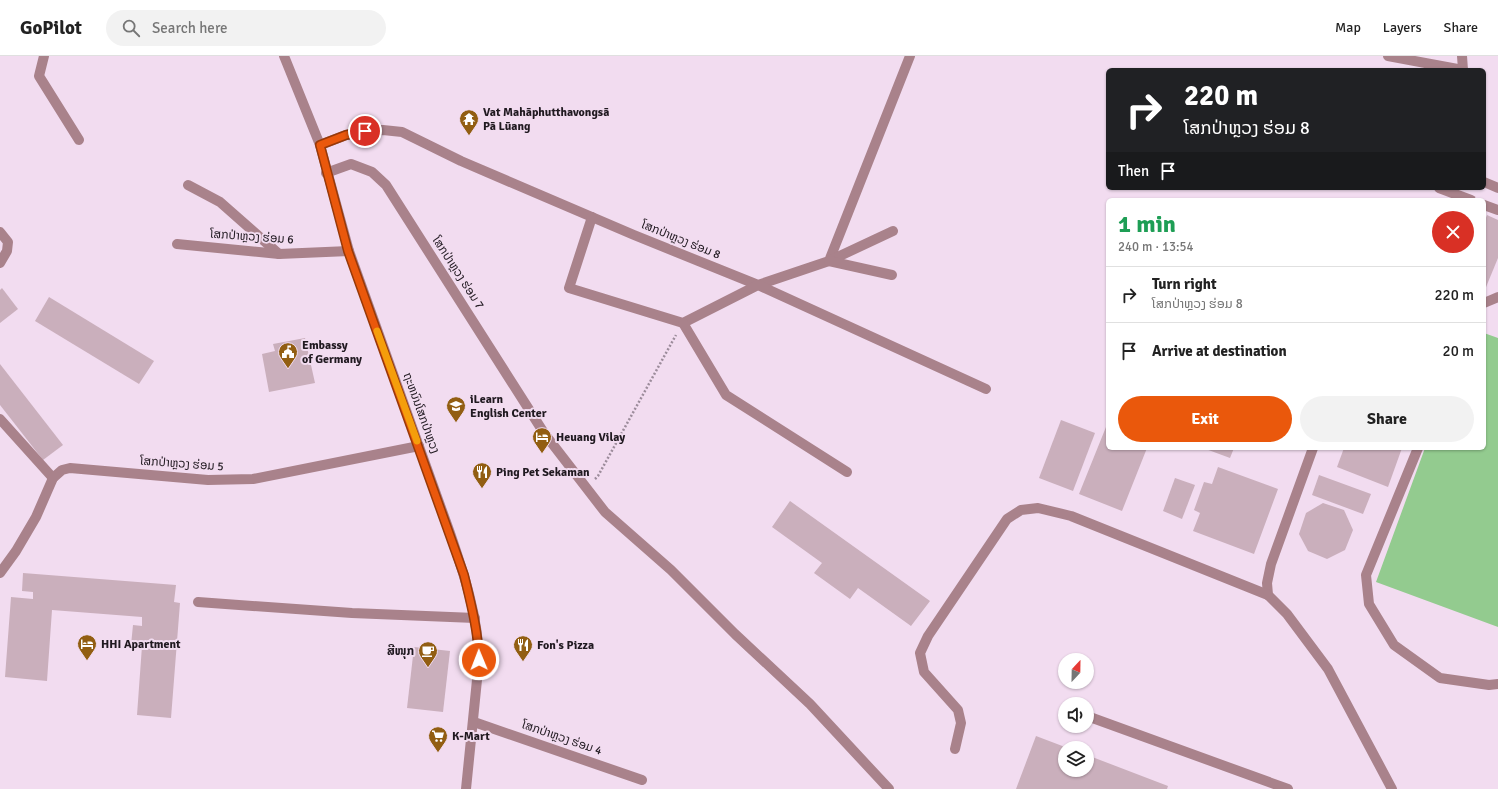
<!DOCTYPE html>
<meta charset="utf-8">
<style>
:root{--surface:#fff;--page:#f2f2f2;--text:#222;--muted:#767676;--line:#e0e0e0;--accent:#ea580c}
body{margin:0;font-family:Signika,"Noto Sans Lao",sans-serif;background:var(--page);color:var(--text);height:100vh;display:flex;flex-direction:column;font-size:15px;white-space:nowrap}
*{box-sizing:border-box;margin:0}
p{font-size:13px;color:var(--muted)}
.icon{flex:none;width:22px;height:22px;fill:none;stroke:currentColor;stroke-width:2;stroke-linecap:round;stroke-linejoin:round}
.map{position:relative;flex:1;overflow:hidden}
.side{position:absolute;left:1106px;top:142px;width:380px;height:252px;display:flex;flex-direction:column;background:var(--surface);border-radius:6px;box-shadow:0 1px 3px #0004}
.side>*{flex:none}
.banner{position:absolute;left:1106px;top:12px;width:380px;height:122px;border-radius:6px;box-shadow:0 1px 3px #0004;background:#202124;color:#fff;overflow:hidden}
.needle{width:26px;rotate:22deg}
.controls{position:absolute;left:1058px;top:597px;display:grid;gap:8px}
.controls a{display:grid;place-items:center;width:36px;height:36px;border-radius:50%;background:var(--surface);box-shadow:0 1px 3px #0004;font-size:20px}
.pin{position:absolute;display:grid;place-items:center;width:34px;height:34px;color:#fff;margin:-17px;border:2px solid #fff;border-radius:50%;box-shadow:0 1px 4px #0007}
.me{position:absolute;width:44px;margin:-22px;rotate:359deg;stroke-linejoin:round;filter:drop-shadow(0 0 3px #0008)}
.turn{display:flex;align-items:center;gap:14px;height:84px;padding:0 12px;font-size:18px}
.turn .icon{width:52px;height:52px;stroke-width:2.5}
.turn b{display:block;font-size:28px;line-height:34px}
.then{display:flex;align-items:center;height:38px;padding:0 12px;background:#0003;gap:8px;font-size:15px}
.round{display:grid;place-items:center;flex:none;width:42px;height:42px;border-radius:21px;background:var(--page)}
.head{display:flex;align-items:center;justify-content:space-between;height:68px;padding:0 12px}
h1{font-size:24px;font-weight:800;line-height:30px;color:#1e9e55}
.primary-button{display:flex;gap:8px;margin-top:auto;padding:8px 12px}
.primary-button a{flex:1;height:46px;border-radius:24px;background:var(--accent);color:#fff;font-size:16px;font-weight:800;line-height:46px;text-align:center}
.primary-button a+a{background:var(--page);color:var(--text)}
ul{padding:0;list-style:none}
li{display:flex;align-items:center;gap:12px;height:56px;padding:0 12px;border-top:1px solid var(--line)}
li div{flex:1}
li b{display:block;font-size:15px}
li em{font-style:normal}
header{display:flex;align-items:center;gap:24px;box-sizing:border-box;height:56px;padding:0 20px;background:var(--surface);border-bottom:1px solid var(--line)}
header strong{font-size:19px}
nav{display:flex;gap:22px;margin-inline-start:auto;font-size:14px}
.search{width:280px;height:36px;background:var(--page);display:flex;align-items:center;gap:10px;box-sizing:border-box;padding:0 14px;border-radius:22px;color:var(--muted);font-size:15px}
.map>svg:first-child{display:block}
</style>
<header>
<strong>GoPilot</strong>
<div class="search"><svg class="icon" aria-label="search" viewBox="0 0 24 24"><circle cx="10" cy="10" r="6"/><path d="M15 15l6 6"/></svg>Search here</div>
<nav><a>Map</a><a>Layers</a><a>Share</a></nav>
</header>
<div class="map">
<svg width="1498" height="733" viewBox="0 0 1498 733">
<rect width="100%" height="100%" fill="#f2dcf0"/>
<path fill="#93cb8f" d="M1484 277 1498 282V571L1376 526 1425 392H1484Z"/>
<g fill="#caafbc">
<path d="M1487 159 1498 164V202L1484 236V167Z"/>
<path d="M2 232 18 253 0 267V234Z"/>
<path d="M49 241 154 305 139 328 35 265Z"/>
<path d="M305 282 315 327 269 336 262 298 275 295 273 288Z"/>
<path d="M0 308 63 389 43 404 0 349Z"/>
<path d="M1061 364 1095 377 1073 435 1039 422Z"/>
<path d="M1108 366V392H1147L1122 455 1079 438Z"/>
<path d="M1203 392H1234L1230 402Z"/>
<path d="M1344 392H1402L1388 431 1337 411Z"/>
<path d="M1218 411 1278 433 1254 498 1193 475 1200 457 1194 454 1204 426 1212 428Z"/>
<path d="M1319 419 1371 438 1363 458 1312 439Z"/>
<path d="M1175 422 1195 429 1182 463 1163 455Z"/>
<path d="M790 445 930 545 911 570 858 532 850 543 814 517 822 507 772 471Z"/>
<path d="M1323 447 1344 454 1353 474 1345 494 1327 503 1308 495 1299 478 1306 457Z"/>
<path d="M23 517 176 529 174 546 180 547 171 662 137 659 142 590 131 589 133 569 142 570V561L52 554 47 625 5 621 11 541 33 543V536L22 535Z"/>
<path d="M414 591 450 595 443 656 407 652Z"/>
<path d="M1036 680 1065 691V714H1087V699L1168 730 1167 733H1016Z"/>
</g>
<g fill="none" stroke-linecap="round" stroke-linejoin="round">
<path stroke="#9c8c9b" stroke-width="2.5" stroke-dasharray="2 2" stroke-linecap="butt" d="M595 423 598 420 676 279"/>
<g stroke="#a9828b" stroke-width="10">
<path d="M188 129 220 146 279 198"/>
<path d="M0 176 8 186 7 195 0 207"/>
<path d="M1484 247 1498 241"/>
<path d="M0 363 53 422"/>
<path d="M1313 392 1271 508 1267 527 1268 539 1287 558 1328 613 1392 733"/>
<path d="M1418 392 1366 519 1369 548 1394 589 1440 622 1489 629 1498 628"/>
<path d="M198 546 352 557 475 562"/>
<path d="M1087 660 1288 733"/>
<path d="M955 693 961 667 958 654 924 616 920 597 928 580 1007 463 1021 454 1038 452 1071 460 1268 539"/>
</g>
<g stroke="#a9828b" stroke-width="10">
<path d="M44 0 39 20 79 84"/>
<path d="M1388 0 1463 14"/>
<path d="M1462 0 1463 14"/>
<path d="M320 89 346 79 365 75 383 74 402 76 461 105 634 179 758 229 829 205 910 0"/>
<path d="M326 117 351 108 372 116 386 129 544 377 605 456 671 514 735 578 810 648 889 733"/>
<path d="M1484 126 1498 132"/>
<path d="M1439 132 1471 144"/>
<path d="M1484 149 1498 154"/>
<path d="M592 161 569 232 683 267 758 229 986 333"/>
<path d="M177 188 279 198 349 195"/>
<path d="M829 205 893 175"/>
<path d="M829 205 892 219"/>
<path d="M683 267 726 339 847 416"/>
<path d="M0 517 16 495 36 461 53 422 62 414 70 412 208 424 253 423 419 390"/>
<path d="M474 666 642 724"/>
</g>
<path stroke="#a9828b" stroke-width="10" d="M284 0 320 89 349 195 450 477C464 518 478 560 479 604L466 733"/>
</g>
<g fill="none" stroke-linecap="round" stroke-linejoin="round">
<defs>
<path id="route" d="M365 75 346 79 320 89 348 195 464 519C471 548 478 574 479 604"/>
</defs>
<use href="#route" stroke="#983908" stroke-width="10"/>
<use href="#route" stroke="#ea580c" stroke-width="7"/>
<path stroke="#f59e0b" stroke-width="7" d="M377 275 417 385"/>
</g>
<defs>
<symbol id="temple-pin" viewBox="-11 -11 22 30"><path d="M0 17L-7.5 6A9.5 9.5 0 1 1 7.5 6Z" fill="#925e12" stroke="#f2dcf0"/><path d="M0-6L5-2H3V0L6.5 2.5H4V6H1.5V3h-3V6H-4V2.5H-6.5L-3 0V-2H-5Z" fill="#fff"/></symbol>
<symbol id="civic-pin" viewBox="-11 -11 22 30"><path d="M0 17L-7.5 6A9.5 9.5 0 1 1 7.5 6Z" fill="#925e12" stroke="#f2dcf0"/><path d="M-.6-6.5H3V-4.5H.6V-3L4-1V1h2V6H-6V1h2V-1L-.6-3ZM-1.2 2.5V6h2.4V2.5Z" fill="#fff"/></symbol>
<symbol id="school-pin" viewBox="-11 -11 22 30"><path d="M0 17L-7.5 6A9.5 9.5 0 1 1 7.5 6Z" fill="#925e12" stroke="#f2dcf0"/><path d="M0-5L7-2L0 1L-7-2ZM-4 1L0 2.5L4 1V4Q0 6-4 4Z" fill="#fff"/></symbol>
<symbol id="hotel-pin" viewBox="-11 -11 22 30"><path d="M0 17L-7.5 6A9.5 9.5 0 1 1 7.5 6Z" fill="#925e12" stroke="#f2dcf0"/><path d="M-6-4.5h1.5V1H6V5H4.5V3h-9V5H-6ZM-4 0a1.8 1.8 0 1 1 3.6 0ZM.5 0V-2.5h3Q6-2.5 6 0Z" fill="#fff"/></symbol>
<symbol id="restaurant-pin" viewBox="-11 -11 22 30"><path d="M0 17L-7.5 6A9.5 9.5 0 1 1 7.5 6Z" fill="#925e12" stroke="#f2dcf0"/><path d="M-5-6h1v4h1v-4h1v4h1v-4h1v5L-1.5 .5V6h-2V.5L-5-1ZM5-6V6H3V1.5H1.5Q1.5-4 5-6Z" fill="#fff"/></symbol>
<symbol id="cafe-pin" viewBox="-11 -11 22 30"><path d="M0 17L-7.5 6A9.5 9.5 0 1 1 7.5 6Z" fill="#925e12" stroke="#f2dcf0"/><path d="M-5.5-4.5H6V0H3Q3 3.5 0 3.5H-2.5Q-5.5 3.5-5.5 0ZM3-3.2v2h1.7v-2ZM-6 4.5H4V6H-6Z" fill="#fff"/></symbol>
<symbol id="supermarket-pin" viewBox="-11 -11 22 30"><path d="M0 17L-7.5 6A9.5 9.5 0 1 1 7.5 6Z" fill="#925e12" stroke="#f2dcf0"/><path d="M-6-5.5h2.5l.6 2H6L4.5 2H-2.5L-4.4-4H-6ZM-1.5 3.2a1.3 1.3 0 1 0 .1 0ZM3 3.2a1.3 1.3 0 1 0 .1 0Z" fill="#fff"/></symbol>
</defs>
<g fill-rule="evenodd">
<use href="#temple-pin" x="458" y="52" width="22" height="30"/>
<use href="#civic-pin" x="277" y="285" width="22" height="30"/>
<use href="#school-pin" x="445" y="339" width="22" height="30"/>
<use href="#hotel-pin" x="531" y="370" width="22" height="30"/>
<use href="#restaurant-pin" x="471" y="405" width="22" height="30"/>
<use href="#hotel-pin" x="76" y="577" width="22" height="30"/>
<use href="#restaurant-pin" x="512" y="578" width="22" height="30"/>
<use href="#cafe-pin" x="417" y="584" width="22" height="30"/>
<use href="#supermarket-pin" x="427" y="669" width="22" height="30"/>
</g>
<g text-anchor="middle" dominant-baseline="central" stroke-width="4" stroke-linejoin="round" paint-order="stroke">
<g font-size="12" font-weight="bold" fill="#201920" stroke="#f2dcf0" text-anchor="start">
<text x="483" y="56">Vat Mahāphutthavongsā<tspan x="483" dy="14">Pā Lūang</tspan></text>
<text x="302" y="289">Embassy<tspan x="302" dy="14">of Germany</tspan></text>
<text x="470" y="343">iLearn<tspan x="470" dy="14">English Center</tspan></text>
<text x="556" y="381">Heuang Vilay</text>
<text x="496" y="416">Ping Pet Sekaman</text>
<text x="101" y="588">HHI Apartment</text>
<text x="537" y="589">Fon's Pizza</text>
<text x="414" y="595" text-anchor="end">ສີໜຸກ</text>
<text x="452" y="680">K-Mart</text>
</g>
<g font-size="12" fill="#201920" stroke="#f2dcf0">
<text transform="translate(252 181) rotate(4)">ໂສກປ່າຫຼວງ ຮ່ອມ 6</text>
<text transform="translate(681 184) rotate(22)">ໂສກປ່າຫຼວງ ຮ່ອມ 8</text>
<text transform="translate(458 217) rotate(57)">ໂສກປ່າຫຼວງ ຮ່ອມ 7</text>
<text transform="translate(421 357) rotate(70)">ຖະຫນົນໂສກປ່າຫຼວງ</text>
<text transform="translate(182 408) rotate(4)">ໂສກປ່າຫຼວງ ຮ່ອມ 5</text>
<text transform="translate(562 682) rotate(19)">ໂສກປ່າຫຼວງ ຮ່ອມ 4</text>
</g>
</g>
</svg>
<div class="controls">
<a><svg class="needle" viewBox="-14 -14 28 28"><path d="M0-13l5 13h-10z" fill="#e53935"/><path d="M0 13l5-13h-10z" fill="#767676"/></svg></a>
<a><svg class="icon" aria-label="sound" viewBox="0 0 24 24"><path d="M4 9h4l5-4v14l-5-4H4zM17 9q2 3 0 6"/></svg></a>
<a><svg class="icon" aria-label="layers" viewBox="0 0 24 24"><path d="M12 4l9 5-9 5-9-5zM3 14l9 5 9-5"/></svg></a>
</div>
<div class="pin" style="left:365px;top:75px;background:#d93025"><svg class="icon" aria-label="arrive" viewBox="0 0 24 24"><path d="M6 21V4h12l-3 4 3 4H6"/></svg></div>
<svg class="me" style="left:479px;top:604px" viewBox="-20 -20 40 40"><circle r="17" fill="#ea580c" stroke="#fff" stroke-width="3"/><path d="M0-11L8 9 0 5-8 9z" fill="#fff"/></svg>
<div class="banner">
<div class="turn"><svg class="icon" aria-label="right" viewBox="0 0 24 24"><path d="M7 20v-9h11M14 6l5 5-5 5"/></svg><div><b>220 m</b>ໂສກປ່າຫຼວງ ຮ່ອມ 8</div></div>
<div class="then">Then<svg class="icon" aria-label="arrive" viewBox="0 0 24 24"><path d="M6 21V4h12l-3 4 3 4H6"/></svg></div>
</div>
<section class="side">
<div class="head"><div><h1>1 min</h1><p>240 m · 13:54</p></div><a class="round" style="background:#d93025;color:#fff"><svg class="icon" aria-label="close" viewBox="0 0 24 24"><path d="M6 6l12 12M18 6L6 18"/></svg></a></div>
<ul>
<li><svg class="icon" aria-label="right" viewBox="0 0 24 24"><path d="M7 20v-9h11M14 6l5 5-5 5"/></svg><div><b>Turn right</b><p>ໂສກປ່າຫຼວງ ຮ່ອມ 8</p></div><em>220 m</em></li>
<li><svg class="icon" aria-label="arrive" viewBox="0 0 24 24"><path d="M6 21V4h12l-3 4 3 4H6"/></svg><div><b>Arrive at destination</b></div><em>20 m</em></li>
</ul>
<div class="primary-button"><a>Exit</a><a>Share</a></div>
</section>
</div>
